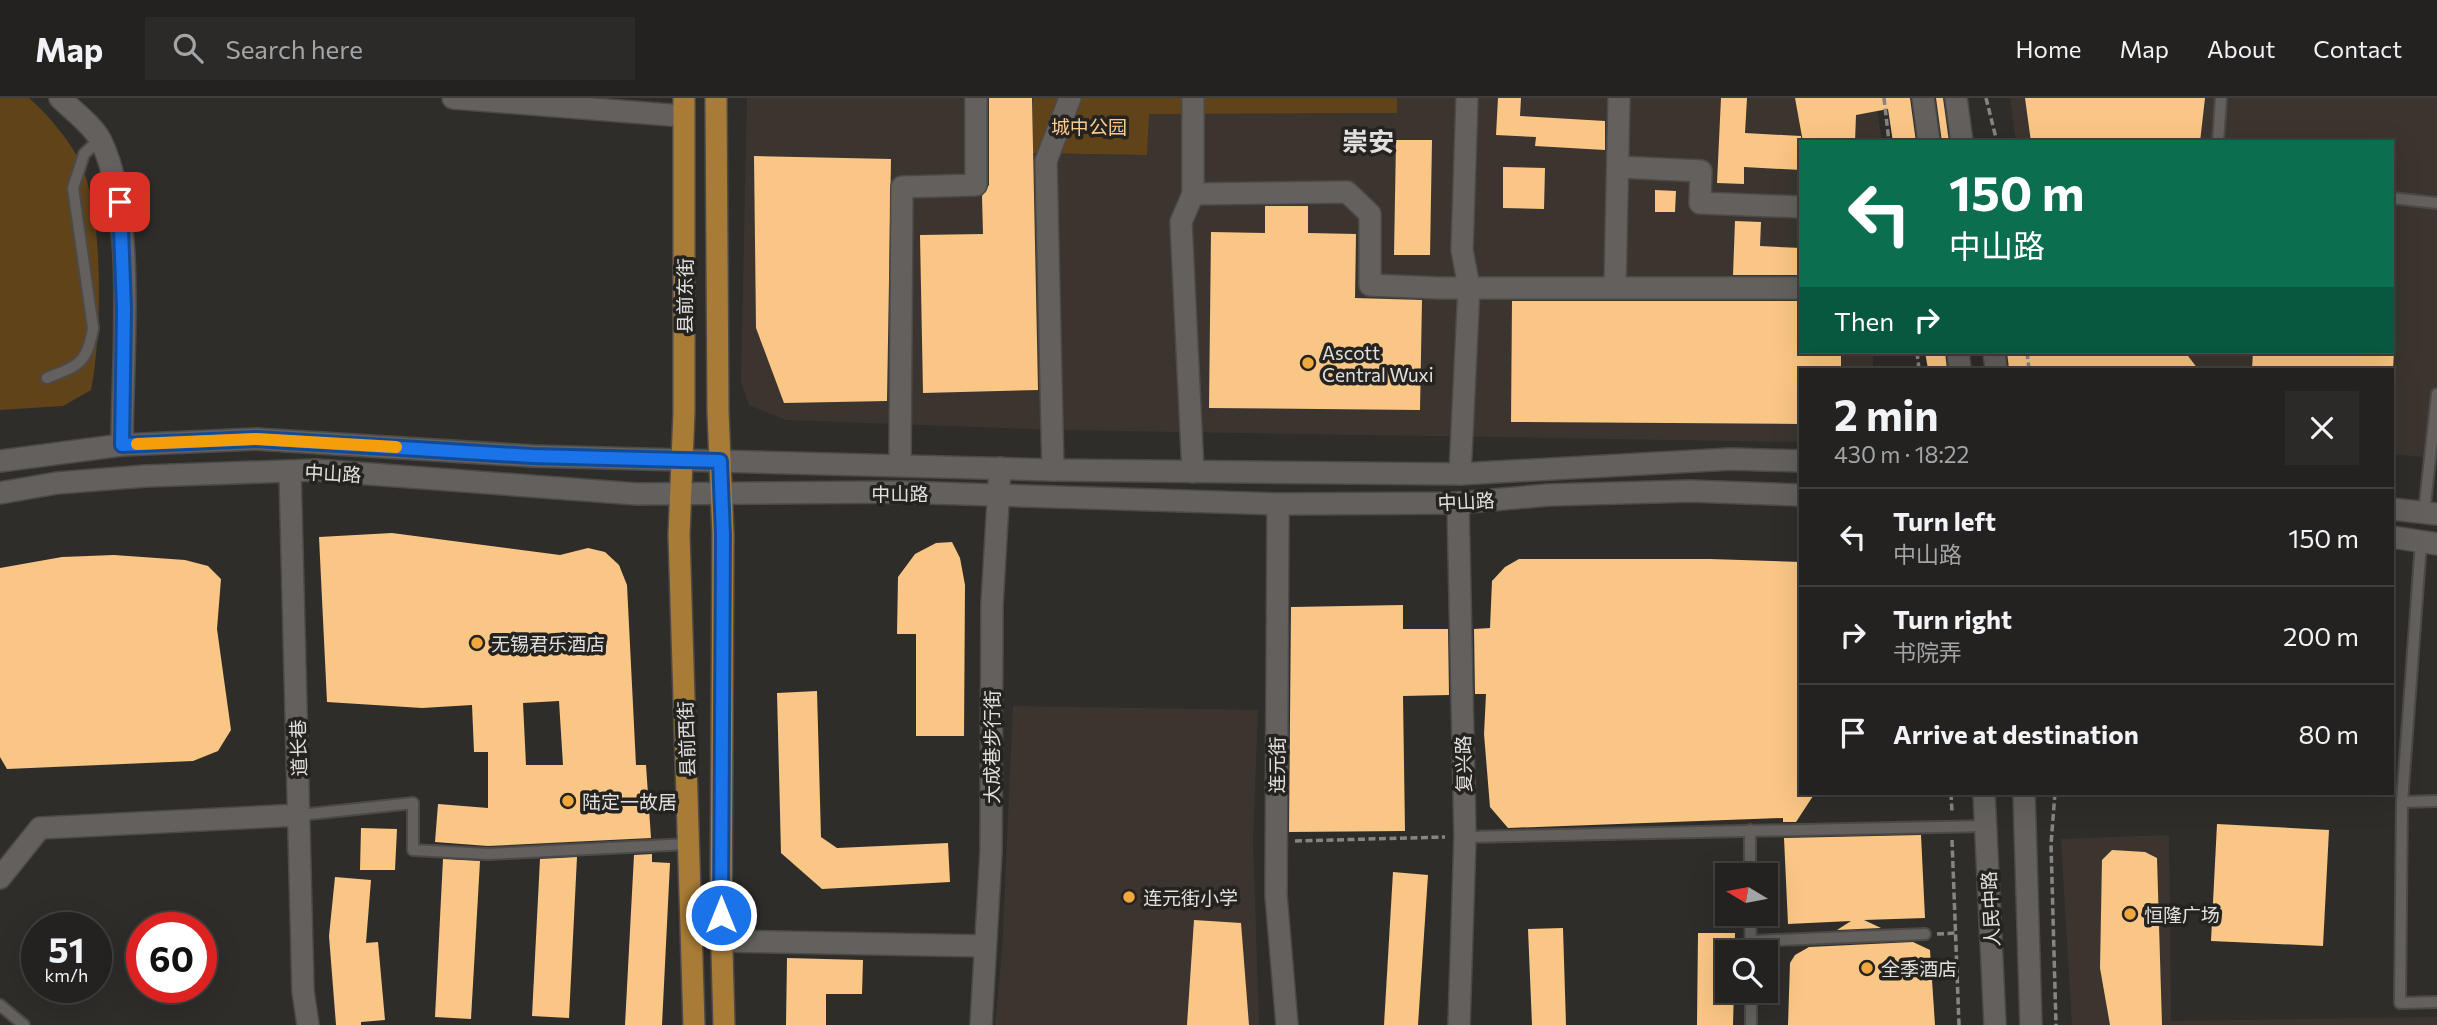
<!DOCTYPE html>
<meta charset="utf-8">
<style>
:root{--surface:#232220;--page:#2b2a29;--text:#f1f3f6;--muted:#a3a4a5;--line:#403f3e}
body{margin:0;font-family:Commissioner,"Noto Sans SC",sans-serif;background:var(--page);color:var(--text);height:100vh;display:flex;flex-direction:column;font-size:26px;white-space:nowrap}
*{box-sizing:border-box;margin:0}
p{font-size:23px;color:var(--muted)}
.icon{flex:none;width:38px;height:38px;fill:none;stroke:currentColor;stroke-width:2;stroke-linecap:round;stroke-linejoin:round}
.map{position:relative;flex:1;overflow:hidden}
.sheet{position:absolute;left:1799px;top:270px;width:595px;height:427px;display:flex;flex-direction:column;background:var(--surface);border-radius:0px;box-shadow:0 7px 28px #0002,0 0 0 2px var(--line)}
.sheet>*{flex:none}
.hud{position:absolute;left:1799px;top:42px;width:595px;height:214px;border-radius:0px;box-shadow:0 7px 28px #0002,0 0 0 2px var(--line);background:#0b6e4f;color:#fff;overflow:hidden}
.needle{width:46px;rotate:280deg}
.tools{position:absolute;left:1715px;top:765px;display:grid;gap:14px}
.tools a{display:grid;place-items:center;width:63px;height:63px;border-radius:0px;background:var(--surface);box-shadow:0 7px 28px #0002,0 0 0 2px var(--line);font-size:35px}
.speed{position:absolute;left:21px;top:814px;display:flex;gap:14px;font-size:35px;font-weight:700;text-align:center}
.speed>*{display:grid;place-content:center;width:91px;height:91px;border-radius:50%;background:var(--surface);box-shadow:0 7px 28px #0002,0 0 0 2px var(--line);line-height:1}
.speed small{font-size:18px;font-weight:400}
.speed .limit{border:10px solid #d22;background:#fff;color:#111}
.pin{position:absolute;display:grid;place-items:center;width:60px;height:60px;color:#fff;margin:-30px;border-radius:14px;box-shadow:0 4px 10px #0006}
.me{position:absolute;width:77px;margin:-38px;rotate:0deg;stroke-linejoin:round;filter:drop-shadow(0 0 5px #0008)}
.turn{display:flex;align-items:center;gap:24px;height:147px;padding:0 35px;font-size:32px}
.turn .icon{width:91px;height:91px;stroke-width:2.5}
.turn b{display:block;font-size:49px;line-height:60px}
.then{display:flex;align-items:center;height:66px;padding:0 35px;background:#0003;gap:14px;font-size:26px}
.round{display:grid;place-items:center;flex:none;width:74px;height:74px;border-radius:0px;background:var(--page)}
.head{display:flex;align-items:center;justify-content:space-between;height:119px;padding:0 35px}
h1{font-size:42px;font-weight:700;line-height:52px}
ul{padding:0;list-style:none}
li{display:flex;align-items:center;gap:21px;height:98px;padding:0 35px;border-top:2px solid var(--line)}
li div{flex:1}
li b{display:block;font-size:26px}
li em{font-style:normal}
header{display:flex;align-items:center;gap:42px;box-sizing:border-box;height:98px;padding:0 35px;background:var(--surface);border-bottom:2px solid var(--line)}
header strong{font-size:33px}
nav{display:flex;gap:38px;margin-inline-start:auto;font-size:24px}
.search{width:490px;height:63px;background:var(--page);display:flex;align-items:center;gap:18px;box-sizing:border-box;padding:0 24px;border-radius:0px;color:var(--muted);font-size:26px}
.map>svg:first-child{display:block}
</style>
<header>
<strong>Map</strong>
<div class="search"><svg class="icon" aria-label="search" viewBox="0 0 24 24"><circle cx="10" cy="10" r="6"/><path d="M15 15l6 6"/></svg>Search here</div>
<nav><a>Home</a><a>Map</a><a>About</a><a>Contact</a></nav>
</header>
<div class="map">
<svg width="2437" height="927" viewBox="0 0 2437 927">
<rect width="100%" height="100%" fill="#2f2d2a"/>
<g fill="#3c352f">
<path d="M747 0H1033V55L1147 57 1148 16 1396 15 1397 0H1875L1882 44H1801V254H1873V271H1801V344L1060 332 786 322 749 307 741 284Z"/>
<path d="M2010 0H2437V360L2392 356V271H2054L2051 254H2392V44H2016Z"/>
<path d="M1013 608 1258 612 1253 743 1259 927H995L1002 855Z"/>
<path d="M2169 737 2171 923 2437 919V927H2072L2061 741Z"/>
</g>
<g fill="#61431a">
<path d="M0 0H29C47 16 65 37 77 58 105 108 102 236 91 292L63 308 0 312Z"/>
<path d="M1033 0H1397V15L1149 16 1147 57 1033 55Z"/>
</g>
<g fill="#fac685" fill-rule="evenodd">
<path d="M989 0H1032L1038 292 923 295 920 137 983 136 982 98 989 87Z"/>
<path d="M1498 0H1521L1520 18 1605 23V52L1535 48 1536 39 1496 37Z"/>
<path d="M1721 0H1747L1745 35 1801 38V72L1744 69V86L1717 85Z"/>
<path d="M1795 0H1910L1916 44H1893L1888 11 1856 17 1855 44H1803Z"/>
<path d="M1936 0H1943L1949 44H1942Z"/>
<path d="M2025 0H2205L2200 44H2031Z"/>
<path d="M1396 42H1432L1430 157H1394Z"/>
<path d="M754 58 891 61 887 303 784 305 756 230Z"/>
<path d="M1503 69 1545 70 1544 111 1503 110Z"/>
<path d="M1655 92 1676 93 1675 114H1655Z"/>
<path d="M1265 108H1308V135L1356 136 1355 200 1422 202 1420 312 1209 310 1211 134 1265 135Z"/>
<path d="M1735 123 1761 124 1760 148 1801 150V177H1733Z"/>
<path d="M1512 203H1801V254H1841V271H1801V326L1511 324Z"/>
<path d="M1925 254H1945L1947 271H1928Z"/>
<path d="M2007 254H2185L2198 271H2009Z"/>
<path d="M2253 254H2394L2393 271H2252Z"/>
<path d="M392 435 560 457 588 450 605 454 619 467 627 487 636 667H646L651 740 488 748 435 744 438 706 488 710V654H474L472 607 422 610 327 604 319 439ZM559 603 563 667H526L523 605Z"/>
<path d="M952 444 960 460 965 487 964 638H916V536H897L898 479 915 456 936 445Z"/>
<path d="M114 457 185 462 208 468 221 481 217 531 231 632 218 653 193 663 7 671 0 659V470L62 459Z"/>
<path d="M1519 461H1710L1801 464V695H1815L1796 724H1783V720L1508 730 1490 709 1484 636 1486 596H1475L1474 531 1490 530 1492 483 1505 469Z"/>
<path d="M1403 507V531H1448L1449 597 1403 598 1405 733 1289 734 1291 509Z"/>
<path d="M817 593 821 739 837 750 948 745 950 784 822 791 781 755 777 595Z"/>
<path d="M2217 726 2329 732 2323 848 2211 843Z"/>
<path d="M361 730 397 731 395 772H360Z"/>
<path d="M1921 737 1925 820 1864 822 1881 830 1837 832 1851 823 1788 826 1784 740Z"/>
<path d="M2112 752 2145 754 2157 760 2162 927H2110L2100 870 2102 762Z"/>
<path d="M652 756V764L670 765 662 927H625L634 757Z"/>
<path d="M577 759 569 920 532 918 540 761Z"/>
<path d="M443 761 480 763 471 921 435 919Z"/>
<path d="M1393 774 1428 777 1418 927H1384Z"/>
<path d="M335 779 371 782 366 845 378 844 385 922 361 924V927H336L329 838Z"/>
<path d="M1194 822 1241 825 1249 927H1187Z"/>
<path d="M1563 830 1566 927H1532L1528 831Z"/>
<path d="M1698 835H1735V854H1727V892H1734L1733 927H1697Z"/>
<path d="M1913 844 1930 852 1935 927H1788L1790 865 1795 857 1809 849Z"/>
<path d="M787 860 863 862 862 896H826V927H786Z"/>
</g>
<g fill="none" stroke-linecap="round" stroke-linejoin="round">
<defs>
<g id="lane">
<path d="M2218 44 2221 0"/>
<path d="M2392 100 2437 105"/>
<path d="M47 280C79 267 87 266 93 230L73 90 84 56 100 41"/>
<path d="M2424 415 2437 296"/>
<path d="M2421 444 2402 704 2400 905 2437 904"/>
<path d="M2402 704 2437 703"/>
<path d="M300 717 413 705V752L488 756 690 746"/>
<path d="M1750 732V777"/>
<path d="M1465 739 1986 728"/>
<path d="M1750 816 1751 854"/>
<path d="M1751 843 1925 836"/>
<path d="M1751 892V927"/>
<path d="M0 907 24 927"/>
</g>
<g id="street">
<path d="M60 0C72 12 93 27 101 43 137 118 122 262 122 347"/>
<path d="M453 0 683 18"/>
<path d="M1619 69 1701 73 1700 105 1801 109"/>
<path d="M1193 96V0"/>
<path d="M1615 188 1619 0"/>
<path d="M900 366 902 89 976 87V0"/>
<path d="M1053 372 1046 63 1070 0"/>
<path d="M290 373 303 893 308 927"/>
<path d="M1193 374 1181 124 1193 96 1347 94 1370 116V187L1439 190H1801"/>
<path d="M1460 376 1469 189 1462 152 1467 0"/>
<path d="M1278 406 1276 797 1287 927"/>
<path d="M0 780 40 730 300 717"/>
<path d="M722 843 985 848"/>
<path d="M981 927 991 754 992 506 1000 370"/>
</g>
<g id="secondary">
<path d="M1923 0 1929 44"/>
<path d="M1956 0 1962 44"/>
<path d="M1958 254 1960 271"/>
<path d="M1994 254 1996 271"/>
<path d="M0 363 122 347 256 341 532 358 1053 372 1460 376 1731 361 1801 363"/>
<path d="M0 395 57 385 146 378 316 372 637 396 900 394 1278 406 1458 405 1548 397 1690 393 1801 397"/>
<path d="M1458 405 1465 739 1459 927"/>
<path d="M2392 411 2437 416"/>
<path d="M2392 439 2437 446"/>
<path d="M1984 695 1995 927"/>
<path d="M2024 695 2031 927"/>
</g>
<g id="primary">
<path d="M684 0V314L679 437 694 927"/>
<path d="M716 0 718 314 723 437 721 817 724 927"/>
</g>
</defs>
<use href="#lane" stroke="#4c4a48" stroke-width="14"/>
<use href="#street" stroke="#4c4a48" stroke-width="24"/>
<use href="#secondary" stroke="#4c4a48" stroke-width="24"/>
<use href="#primary" stroke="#4c4a48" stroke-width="24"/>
<g stroke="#878583" stroke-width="3.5" stroke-dasharray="7 3.5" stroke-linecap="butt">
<path d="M1884 0 1889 44"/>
<path d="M1986 0 1997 44"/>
<path d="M1917 254 1919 271"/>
<path d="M2027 254 2029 271"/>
<path d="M1951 695 1952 714"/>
<path d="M2055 695 2051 746 2056 927"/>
<path d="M1952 742 1959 927"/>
<path d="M1295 743 1445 739"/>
<path d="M1937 836 1956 835"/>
</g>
<use href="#lane" stroke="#63605d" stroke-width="10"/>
<use href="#street" stroke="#63605d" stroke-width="21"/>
<use href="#secondary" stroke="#63605d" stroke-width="21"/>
<use href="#primary" stroke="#a87c36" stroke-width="21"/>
</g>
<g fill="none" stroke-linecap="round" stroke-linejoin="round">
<defs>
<path id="route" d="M120 104 124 211 122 347 256 341 532 358 720 363 723 437 721 817"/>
</defs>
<use href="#route" stroke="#114b97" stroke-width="18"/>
<use href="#route" stroke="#1a73e8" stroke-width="12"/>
<path stroke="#f59e0b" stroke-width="12" d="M137 346 256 341 396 349"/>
</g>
<g fill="#efa73e" stroke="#252320" stroke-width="2.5">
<circle cx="1308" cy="265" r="7"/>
<circle cx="477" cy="545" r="7"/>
<circle cx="568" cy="703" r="7"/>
<circle cx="1129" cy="799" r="7"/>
<circle cx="2130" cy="816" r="7"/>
<circle cx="1867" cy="870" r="7"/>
</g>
<g text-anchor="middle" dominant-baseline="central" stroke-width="7" stroke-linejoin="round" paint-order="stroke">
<g font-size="19" fill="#fccb8f" stroke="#252320">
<text x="1089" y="28">城中公园</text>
</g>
<g font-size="19" fill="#e1e0de" stroke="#252320">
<text transform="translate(684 198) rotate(-90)">县前东街</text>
<text transform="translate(333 375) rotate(3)">中山路</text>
<text x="900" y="395">中山路</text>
<text transform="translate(1466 403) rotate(-3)">中山路</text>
<text transform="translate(686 641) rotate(-92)">县前西街</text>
<text transform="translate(991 649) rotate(-90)">大成巷步行街</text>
<text transform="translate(298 650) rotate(-92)">道长巷</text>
<text transform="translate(1463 666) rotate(-91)">复兴路</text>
<text transform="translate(1276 667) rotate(-90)">连元街</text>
<text transform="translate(1990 811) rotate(-93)">人民中路</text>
</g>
<g font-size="19" fill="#e1e0de" stroke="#252320" text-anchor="start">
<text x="1322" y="254">Ascott<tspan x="1322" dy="22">Central Wuxi</tspan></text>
<text x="491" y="545">无锡君乐酒店</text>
<text x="582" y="703">陆定一故居</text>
<text x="1143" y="799">连元街小学</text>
<text x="2144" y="816">恒隆广场</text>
<text x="1881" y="870">全季酒店</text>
</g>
<g font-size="26" font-weight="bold" fill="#e1e0de" stroke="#252320">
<text x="1368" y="42">崇安</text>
</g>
</g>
</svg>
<div class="tools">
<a><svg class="needle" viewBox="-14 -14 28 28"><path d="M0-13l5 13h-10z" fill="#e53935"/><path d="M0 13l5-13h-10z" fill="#a3a4a5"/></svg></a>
<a><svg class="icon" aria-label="search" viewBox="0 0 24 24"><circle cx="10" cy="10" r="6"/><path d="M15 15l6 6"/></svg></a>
</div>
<div class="speed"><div>51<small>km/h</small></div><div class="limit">60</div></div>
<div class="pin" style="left:120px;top:104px;background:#d93025"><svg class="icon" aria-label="arrive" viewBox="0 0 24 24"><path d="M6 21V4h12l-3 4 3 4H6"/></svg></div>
<svg class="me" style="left:721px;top:817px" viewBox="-20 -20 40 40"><circle r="17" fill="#1a73e8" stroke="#fff" stroke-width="3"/><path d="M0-11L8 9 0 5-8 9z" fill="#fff"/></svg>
<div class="hud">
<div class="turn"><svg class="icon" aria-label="left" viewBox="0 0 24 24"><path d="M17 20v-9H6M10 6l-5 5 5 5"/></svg><div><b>150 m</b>中山路</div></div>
<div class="then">Then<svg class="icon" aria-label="right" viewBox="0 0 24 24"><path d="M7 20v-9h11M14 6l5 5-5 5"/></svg></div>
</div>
<section class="sheet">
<div class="head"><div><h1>2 min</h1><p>430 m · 18:22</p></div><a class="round"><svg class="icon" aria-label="close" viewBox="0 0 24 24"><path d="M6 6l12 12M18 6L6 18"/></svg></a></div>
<ul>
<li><svg class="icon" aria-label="left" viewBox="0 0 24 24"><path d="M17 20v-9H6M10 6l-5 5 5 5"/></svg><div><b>Turn left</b><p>中山路</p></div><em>150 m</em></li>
<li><svg class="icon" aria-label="right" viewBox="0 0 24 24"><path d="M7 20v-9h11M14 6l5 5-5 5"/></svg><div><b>Turn right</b><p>书院弄</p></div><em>200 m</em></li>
<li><svg class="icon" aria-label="arrive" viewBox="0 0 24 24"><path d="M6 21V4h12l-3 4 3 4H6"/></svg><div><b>Arrive at destination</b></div><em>80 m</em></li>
</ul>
</section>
</div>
